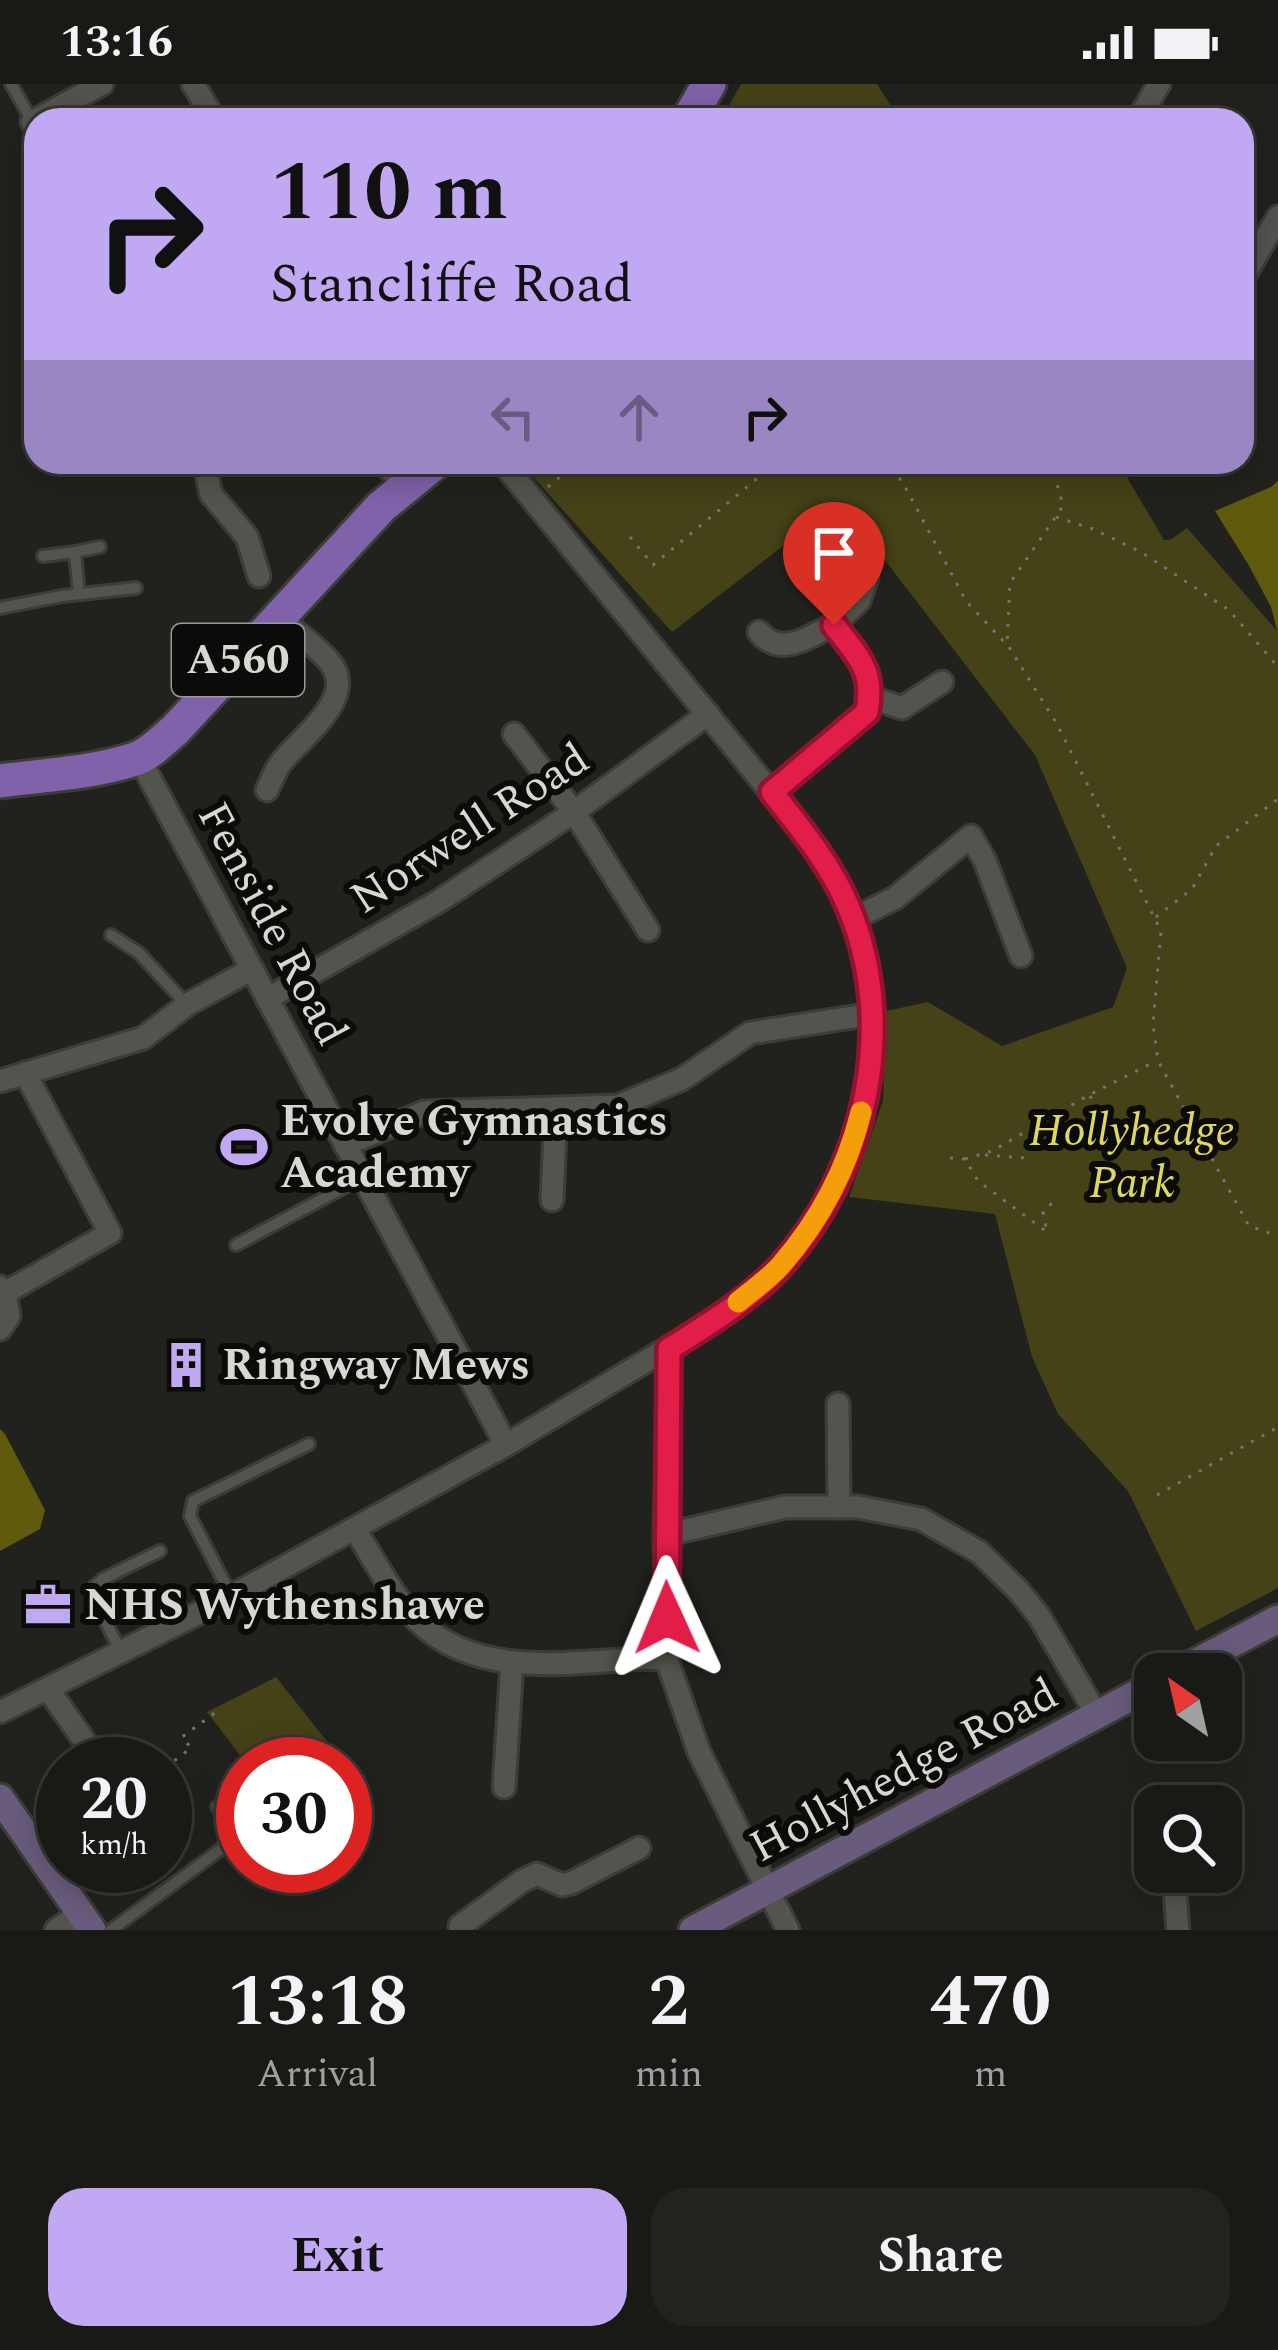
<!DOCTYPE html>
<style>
:root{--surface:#191916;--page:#22221f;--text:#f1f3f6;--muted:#9fa0a1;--line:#373835;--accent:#c1a8f3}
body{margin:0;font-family:Spectral,serif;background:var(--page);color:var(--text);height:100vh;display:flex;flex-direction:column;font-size:45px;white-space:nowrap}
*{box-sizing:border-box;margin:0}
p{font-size:39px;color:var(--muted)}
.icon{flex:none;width:66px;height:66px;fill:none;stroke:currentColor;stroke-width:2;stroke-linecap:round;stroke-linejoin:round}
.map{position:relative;height:1846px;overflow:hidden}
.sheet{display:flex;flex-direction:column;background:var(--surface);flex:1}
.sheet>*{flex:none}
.top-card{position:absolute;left:24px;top:24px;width:1230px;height:366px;border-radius:36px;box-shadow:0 6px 30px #0003,0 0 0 3px var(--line);background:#c1a8f3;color:#111;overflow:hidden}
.needle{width:78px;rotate:326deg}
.buttons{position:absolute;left:1134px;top:1569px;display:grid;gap:24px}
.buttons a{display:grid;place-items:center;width:108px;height:108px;border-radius:24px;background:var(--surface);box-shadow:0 6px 30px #0003,0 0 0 3px var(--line);font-size:60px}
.speed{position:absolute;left:36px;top:1653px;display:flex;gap:24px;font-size:60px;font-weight:700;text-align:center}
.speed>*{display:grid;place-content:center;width:156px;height:156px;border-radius:50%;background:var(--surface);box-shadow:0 6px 30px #0003,0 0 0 3px var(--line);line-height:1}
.speed small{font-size:30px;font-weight:400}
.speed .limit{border:18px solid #d22;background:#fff;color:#111}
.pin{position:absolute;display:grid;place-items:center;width:102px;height:102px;color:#fff;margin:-123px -51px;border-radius:50% 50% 50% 0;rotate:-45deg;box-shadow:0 0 12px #0007}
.pin .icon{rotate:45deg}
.me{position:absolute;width:132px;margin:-66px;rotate:359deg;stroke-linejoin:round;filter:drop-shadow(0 0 9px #0008)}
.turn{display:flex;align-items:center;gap:42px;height:252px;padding:0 48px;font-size:54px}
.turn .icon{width:156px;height:156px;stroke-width:2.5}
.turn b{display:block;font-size:84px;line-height:102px}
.lanes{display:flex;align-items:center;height:114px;padding:0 48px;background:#0003;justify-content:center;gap:60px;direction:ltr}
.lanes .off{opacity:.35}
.eta{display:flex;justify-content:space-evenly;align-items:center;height:204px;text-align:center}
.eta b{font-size:72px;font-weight:700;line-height:84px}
.action{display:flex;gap:24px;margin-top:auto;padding:24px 48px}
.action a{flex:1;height:138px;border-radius:36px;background:var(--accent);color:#111;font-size:48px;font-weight:700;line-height:138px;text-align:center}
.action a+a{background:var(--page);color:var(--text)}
.status{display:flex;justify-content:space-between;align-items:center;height:84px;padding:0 60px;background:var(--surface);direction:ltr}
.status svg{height:33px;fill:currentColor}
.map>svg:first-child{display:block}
</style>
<div class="status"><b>13:16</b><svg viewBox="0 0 49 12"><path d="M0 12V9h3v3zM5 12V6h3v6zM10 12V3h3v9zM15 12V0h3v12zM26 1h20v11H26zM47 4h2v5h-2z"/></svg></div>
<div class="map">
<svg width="1278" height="1846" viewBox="0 0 1278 1846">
<rect width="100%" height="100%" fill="#21211d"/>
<g fill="#454218">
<path d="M741 0H877L900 36H721Z"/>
<path d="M520 378H1118L1164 456H1170L1187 444 1278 548V1504L1196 1547 1128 1407 1058 1330 1032 1273 995 1130 849 1113 883 1017 886 927 928 918 1002 962 1113 923 1127 884 1035 671 840 418 672 548Z"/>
<path d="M276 1593 337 1670 324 1680H255L249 1672 243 1675 207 1628Z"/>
</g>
<g fill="#5f5a0c">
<path d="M1278 397V550L1271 523 1248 480 1215 427 1271 403Z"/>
<path d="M0 1345 5 1350 45 1426 40 1445 0 1467Z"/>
</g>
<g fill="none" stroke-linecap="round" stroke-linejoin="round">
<defs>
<g id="lane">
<path d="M11 0 32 37"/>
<path d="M736 32 739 36"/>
<path d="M75 468 100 463"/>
<path d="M43 472 75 468 79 510"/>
<path d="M0 524 62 512 136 504"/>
<path d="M111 851 139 869 187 921"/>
<path d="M236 1161 362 1094"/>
<path d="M232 1513 190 1432 193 1417 309 1360"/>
<path d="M121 1568 93 1513 94 1503 103 1495 160 1467"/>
<path d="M67 1801 93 1782"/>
<path d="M111 1846 221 1765 232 1748 231 1740 217 1723"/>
</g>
<g id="street">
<path d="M193 0 215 36"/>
<path d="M1138 36 1159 0"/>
<path d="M32 38 102 0"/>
<path d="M1242 196 1278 133"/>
<path d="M204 378 211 410 247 453 259 492"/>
<path d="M383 378 405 401"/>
<path d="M834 540 859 517 867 494 860 480"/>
<path d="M759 548C780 574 810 553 834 540 858 573 875 586 867 628L771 708"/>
<path d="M870 613 902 624 942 598"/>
<path d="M514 650 574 728 648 846"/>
<path d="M139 674 506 1361"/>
<path d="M267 706C271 698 275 687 280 680 299 654 360 614 329 577 315 561 294 547 278 533"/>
<path d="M853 835 895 814 971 752 985 777 1021 872"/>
<path d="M267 915 439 817 574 728 708 630"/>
<path d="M0 997 143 954 188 920 252 885"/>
<path d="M345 1061 424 1028 618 1022 682 995 750 949 872 930"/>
<path d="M552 1116 556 1026"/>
<path d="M0 1203 5 1209 9 1232 0 1245"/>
<path d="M5 1209 110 1149 25 989"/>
<path d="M669 1265 665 1451 667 1576 699 1668 788 1846"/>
<path d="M838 1320 839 1423"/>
<path d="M355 1446C375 1476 392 1513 419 1538 480 1597 576 1577 652 1574L667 1576"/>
<path d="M665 1451 785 1423H858L921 1435 979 1468 1018 1506 1039 1532 1097 1631"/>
<path d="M48 1605 88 1662"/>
<path d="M0 1628 217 1520 506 1361 723 1231 779 1184 825 1122 855 1051 871 986 872 930 866 876 846 817 818 766 502 378"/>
<path d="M504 1703 512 1579"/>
<path d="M1174 1794 1178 1846"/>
<path d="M460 1842 522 1797 537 1790 562 1801 571 1799 639 1764"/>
<path d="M56 1846 81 1829"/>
</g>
<g id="secondary">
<path d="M1174 1590 1278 1535"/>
<path d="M0 1714 92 1846"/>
<path d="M693 1846 1155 1600"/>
</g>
<g id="primary">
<path d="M688 36 709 0"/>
<path d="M0 697C44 691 93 689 135 675 150 670 163 656 175 646L381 423 436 378"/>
</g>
</defs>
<use href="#lane" stroke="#3c3c38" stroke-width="16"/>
<use href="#street" stroke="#3c3c38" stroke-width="27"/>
<use href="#secondary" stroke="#3c3c38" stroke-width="33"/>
<use href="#primary" stroke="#3c3c38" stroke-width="39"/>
<g stroke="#747470" stroke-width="3" stroke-dasharray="3 9" stroke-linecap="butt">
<path d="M881 378 902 397 966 517 1006 560"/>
<path d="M1051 378 1063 422 1010 499 1007 560 1057 640 1161 847 1153 940 1158 977 1249 1142 1278 1152"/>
<path d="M548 403 578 378"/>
<path d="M1056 433 1093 445 1141 468 1229 526 1278 583"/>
<path d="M630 453 653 481 765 388 772 378"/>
<path d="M1156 833 1192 805 1216 762 1278 715"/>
<path d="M1090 1012 1097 1024"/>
<path d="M985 1071 1028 1074"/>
<path d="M950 1074 965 1075 978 1097 1047 1148 1043 1128 1053 1118"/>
<path d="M965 1075 992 1067 1089 1011 1156 977"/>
<path d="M1157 1411 1278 1343"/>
<path d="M165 1684 191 1664 182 1653 216 1628"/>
</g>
<use href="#lane" stroke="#54544e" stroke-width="10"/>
<use href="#street" stroke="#54544e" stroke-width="21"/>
<use href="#secondary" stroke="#695b7b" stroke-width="27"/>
<use href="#primary" stroke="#7f62a9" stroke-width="33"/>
</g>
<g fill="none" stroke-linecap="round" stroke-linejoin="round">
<defs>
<path id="route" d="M667 1534 669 1265C707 1241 749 1216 780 1183 866 1089 899 941 848 822 830 779 800 744 772 708L867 628C875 586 858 573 834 541"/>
</defs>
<use href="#route" stroke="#92132f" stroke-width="30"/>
<use href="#route" stroke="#e11d48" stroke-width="21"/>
<path stroke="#f59e0b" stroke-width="21" d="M738 1218C752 1206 769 1195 781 1181 819 1137 847 1085 861 1028"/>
</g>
<defs>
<symbol id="stadium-bare" viewBox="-9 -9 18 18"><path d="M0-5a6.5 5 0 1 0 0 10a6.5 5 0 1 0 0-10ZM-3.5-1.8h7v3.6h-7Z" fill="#c1a8f3" stroke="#0b0b09" stroke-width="2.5" paint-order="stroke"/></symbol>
<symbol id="building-bare" viewBox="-9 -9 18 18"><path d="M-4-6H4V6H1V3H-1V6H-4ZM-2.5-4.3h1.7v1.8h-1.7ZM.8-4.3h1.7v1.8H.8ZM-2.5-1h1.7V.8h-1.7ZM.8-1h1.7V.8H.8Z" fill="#c1a8f3" stroke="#0b0b09" stroke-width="2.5" paint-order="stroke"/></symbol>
<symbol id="office-bare" viewBox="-9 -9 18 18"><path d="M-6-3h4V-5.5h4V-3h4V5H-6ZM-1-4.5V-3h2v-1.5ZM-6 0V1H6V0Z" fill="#c1a8f3" stroke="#0b0b09" stroke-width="2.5" paint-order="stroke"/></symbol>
</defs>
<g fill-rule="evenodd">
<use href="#stadium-bare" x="211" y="1030" width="66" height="66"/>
<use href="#building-bare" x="153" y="1248" width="66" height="66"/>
<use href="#office-bare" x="15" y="1488" width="66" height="66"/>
</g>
<g text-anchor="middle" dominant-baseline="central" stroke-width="12" stroke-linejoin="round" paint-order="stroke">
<rect fill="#0b0b09" stroke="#9a9a97" stroke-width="3" x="172" y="540" width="132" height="72" rx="9"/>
<g font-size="42" font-weight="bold" fill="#d7d7d4">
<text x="238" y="576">A560</text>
</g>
<g font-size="45" fill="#d7d7d4" stroke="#0b0b09">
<text transform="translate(470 745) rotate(-33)">Norwell Road</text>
<text transform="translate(272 840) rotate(62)">Fenside Road</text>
<text transform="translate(904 1687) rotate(-28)">Hollyhedge Road</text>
</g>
<g font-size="45" font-weight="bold" fill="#d7d7d4" stroke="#0b0b09" text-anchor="start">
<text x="280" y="1037">Evolve Gymnastics<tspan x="280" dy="52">Academy</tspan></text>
<text x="222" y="1281">Ringway Mews</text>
<text x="84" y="1521">NHS Wythenshawe</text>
</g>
<g font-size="45" font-style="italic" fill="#e0d85c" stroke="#0b0b09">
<text x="1132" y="1047">Hollyhedge<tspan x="1132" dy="52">Park</tspan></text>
</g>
</g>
</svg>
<div class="buttons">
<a><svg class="needle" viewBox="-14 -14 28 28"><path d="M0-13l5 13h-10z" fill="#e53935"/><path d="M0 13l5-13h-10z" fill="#9fa0a1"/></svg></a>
<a><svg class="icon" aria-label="search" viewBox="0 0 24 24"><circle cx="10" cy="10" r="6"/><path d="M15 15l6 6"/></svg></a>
</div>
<div class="speed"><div>20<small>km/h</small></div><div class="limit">30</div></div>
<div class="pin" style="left:834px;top:541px;background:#d93025"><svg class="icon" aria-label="arrive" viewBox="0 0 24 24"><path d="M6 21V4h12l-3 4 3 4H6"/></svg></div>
<svg class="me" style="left:667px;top:1534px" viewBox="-20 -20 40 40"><path d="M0-17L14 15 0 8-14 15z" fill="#e11d48" stroke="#fff" stroke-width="4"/></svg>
<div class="top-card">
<div class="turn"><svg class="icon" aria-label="right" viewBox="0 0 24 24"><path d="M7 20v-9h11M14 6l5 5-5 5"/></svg><div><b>110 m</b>Stancliffe Road</div></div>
<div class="lanes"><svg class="icon off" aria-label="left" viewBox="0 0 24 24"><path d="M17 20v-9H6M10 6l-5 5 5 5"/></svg><svg class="icon off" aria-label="ahead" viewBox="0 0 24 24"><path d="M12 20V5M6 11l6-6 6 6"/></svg><svg class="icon" aria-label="right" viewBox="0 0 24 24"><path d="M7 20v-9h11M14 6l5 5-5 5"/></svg></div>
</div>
</div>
<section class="sheet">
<div class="eta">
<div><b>13:18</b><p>Arrival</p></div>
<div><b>2</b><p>min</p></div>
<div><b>470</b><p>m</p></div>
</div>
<div class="action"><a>Exit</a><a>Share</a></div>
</section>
